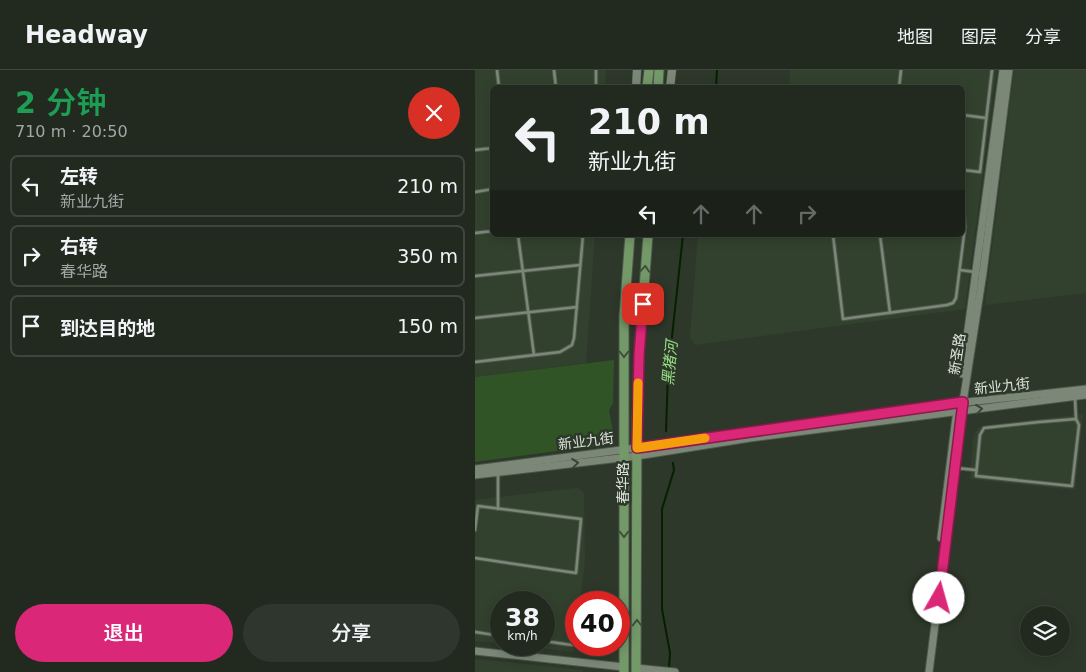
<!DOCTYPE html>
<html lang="zh">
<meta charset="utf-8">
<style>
:root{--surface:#222a20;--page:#2e362d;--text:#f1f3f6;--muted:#a2a7a5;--line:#3f463e;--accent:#db2777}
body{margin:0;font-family:"DejaVu Sans","Noto Sans SC",sans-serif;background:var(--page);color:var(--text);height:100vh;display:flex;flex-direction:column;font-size:19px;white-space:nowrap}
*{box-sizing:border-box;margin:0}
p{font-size:16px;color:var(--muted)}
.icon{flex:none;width:28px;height:28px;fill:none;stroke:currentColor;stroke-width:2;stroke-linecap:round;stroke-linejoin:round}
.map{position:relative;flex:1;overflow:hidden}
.side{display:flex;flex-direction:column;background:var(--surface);width:475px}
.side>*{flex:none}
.top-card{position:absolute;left:15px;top:15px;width:475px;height:152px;border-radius:8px;box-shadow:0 2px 12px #0003,0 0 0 1px var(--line);background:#222a20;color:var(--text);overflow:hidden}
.buttons{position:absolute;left:545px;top:536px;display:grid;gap:10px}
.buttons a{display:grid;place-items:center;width:50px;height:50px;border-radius:50%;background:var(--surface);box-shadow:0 2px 12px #0003,0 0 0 1px var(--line);font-size:25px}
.speed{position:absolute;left:15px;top:521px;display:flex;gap:10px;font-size:25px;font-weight:700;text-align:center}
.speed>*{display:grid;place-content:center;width:65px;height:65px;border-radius:50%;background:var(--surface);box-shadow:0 2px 12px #0003,0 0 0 1px var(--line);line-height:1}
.speed small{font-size:12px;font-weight:400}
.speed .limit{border:8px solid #d22;background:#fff;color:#111}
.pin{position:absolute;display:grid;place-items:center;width:42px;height:42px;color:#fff;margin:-21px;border-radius:10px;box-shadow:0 2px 8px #0006}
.me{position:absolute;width:55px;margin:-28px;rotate:7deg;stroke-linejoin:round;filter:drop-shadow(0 0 4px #0008)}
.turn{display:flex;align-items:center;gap:18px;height:105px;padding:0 15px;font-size:22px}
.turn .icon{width:65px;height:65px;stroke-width:2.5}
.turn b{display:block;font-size:35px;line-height:42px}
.lanes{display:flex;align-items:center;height:48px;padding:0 15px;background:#0003;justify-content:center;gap:25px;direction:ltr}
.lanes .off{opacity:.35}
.round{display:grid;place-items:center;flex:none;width:52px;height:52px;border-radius:26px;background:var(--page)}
.head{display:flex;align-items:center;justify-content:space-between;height:85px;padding:0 15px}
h1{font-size:30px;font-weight:600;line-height:38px;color:#1e9e55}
.cta{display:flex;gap:10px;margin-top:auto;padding:10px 15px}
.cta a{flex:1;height:58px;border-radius:30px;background:var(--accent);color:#fff;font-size:20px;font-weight:600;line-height:58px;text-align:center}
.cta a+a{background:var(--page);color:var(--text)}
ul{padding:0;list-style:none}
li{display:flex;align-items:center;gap:15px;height:62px;margin:0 10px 8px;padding:0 5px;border:2px solid var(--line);border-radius:8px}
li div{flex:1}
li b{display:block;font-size:19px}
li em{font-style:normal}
header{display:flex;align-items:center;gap:30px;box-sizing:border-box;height:70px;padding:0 25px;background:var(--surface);border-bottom:1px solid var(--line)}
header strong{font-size:24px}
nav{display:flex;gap:28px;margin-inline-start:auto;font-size:18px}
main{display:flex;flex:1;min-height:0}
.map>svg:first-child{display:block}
</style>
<header>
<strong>Headway</strong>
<nav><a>地图</a><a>图层</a><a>分享</a></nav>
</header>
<main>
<section class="side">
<div class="head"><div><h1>2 分钟</h1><p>710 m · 20:50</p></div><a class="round" style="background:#d93025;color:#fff"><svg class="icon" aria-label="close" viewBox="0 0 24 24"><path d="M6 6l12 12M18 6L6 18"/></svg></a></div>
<ul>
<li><svg class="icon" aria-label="left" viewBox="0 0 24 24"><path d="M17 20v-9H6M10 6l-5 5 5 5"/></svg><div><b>左转</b><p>新业九街</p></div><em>210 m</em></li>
<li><svg class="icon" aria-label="right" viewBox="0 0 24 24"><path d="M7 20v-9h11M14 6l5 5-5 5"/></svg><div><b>右转</b><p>春华路</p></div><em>350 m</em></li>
<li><svg class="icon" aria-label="arrive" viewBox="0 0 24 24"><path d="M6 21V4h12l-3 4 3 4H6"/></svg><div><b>到达目的地</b></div><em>150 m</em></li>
</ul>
<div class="cta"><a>退出</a><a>分享</a></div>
</section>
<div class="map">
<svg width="611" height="602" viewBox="0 0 611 602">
<rect width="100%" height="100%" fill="#2d382a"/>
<g fill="#32412d">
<path d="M0 0H131L130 17 18 18V165H120L111 293 0 307Z"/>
<path d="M315 0H521L490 239 220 275 215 267 223 165H488V18L314 17Z"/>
<path d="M539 0H611V223L510 235Z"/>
<path d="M608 344 600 420 495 409 498 368 502 359 507 356Z"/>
<path d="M101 418 105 419 109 423 110 492 105 532H101V566L99 582 40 575H69V532H26V573L0 571V430Z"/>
<path d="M0 589 108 600V602H0Z"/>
</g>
<path fill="#315426" d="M139 290 138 333 134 340 138 362 135 370 127 375 0 392V307Z"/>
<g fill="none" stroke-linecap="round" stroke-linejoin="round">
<g stroke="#051f00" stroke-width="2">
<path d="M241 18 242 0"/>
<path d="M191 361 193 304 208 165"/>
<path d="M194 598 195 583 187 539V439L199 400 198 393"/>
</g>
<defs>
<g id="service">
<path d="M22 0 24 18"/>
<path d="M79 0 81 18"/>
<path d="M121 0V18"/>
<path d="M424 18 426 0"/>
<path d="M488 45 511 48"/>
<path d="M0 80 18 78"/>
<path d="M488 100 505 102 517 0"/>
<path d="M0 122 18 119"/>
<path d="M0 163 18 161"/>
<path d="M43 165 59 285"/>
<path d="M358 165 368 249 472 235 478 233 481 228 490 157 488 136"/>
<path d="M405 165 415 243"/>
<path d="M485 200 508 203"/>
<path d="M0 206 105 195"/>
<path d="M0 248 102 237"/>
<path d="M0 292 85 282 97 275 99 268 108 165"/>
<path d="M600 328 601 349"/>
<path d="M601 349 604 355 597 416 501 406 505 365 509 358 564 352Z"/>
<path d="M481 398 501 400"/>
<path d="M23 403V439"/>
<path d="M0 460 3 436 106 449 101 503 0 488"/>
<path d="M0 562 26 566"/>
<path d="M69 571 97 575"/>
</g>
<g id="tertiary">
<path d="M487 304 528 0"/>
<path d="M0 399 184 375 483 333 611 319"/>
<path d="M0 405 162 386 275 368 611 325"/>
<path d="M466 468 481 347"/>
<path d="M0 581 149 597"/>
<path d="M161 598 200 602"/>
<path d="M454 602 488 332 508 203 534 0"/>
</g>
<g id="secondary">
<path d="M161 18 162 0"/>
<path d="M195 18 197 0"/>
</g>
<g id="primary">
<path d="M172 18 174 0"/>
<path d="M183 18 184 0"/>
<path d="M149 602V246L155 165"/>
<path d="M161 602 162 351 164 285 173 165"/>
</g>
</defs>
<use href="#service" stroke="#4d564a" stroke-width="4.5"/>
<use href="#tertiary" stroke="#4d564a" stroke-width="9"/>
<use href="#secondary" stroke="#4d564a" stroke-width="9"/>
<use href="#primary" stroke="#4d564a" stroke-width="11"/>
<use href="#service" stroke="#7b8878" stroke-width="2.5"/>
<use href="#tertiary" stroke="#7b8878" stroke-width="7"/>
<use href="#secondary" stroke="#7b8878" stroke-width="8"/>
<use href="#primary" stroke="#749969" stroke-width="9"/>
</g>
<defs><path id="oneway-chevron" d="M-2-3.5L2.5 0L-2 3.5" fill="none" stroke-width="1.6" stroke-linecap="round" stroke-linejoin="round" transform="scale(1.25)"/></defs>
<g stroke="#3f503a">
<use href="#oneway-chevron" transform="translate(170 199) rotate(-86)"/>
<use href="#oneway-chevron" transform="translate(149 284) rotate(90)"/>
<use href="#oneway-chevron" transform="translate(149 464) rotate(90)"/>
<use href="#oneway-chevron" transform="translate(162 553) rotate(-90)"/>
</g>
<g stroke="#394436">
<use href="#oneway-chevron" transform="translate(504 339) rotate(-7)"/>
<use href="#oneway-chevron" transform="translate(100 393) rotate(-7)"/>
</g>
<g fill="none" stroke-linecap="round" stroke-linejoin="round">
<defs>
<path id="route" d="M168 234 164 285 162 378 488 332 464 528"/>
</defs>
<use href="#route" stroke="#8e194d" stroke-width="12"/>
<use href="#route" stroke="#db2777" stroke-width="9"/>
<path stroke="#f59e0b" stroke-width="9" d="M163 313 162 378 230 368"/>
</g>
<g text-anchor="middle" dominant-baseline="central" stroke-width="5" stroke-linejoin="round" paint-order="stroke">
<g font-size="14" fill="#dce3da" stroke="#2d382a">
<text transform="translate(482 284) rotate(-81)">新圣路</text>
<text transform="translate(527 316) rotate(-6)">新业九街</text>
<text transform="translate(111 371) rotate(-7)">新业九街</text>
<text transform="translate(148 413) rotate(-90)">春华路</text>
</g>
<g font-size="15" font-style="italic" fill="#99e084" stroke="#2d382a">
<text transform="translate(195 293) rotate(-85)">黑猪河</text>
</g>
</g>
</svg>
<div class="buttons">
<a><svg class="icon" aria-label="layers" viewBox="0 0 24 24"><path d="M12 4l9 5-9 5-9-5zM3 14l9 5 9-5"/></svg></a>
</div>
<div class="speed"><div>38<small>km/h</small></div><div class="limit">40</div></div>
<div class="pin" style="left:168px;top:234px;background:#d93025"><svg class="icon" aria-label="arrive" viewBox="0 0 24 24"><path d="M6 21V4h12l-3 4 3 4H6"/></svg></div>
<svg class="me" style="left:464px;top:528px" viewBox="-20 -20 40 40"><circle r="19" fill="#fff"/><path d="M0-13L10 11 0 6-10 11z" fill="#db2777"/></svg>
<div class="top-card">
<div class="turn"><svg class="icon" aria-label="left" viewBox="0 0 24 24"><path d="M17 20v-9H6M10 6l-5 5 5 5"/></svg><div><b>210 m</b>新业九街</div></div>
<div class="lanes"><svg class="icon" aria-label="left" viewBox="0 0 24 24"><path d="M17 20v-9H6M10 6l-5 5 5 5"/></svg><svg class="icon off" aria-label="ahead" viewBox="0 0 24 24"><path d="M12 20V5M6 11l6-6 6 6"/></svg><svg class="icon off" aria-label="ahead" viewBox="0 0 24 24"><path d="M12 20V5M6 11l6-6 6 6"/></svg><svg class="icon off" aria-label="right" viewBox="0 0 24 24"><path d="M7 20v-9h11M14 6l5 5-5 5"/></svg></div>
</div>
</div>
</main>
